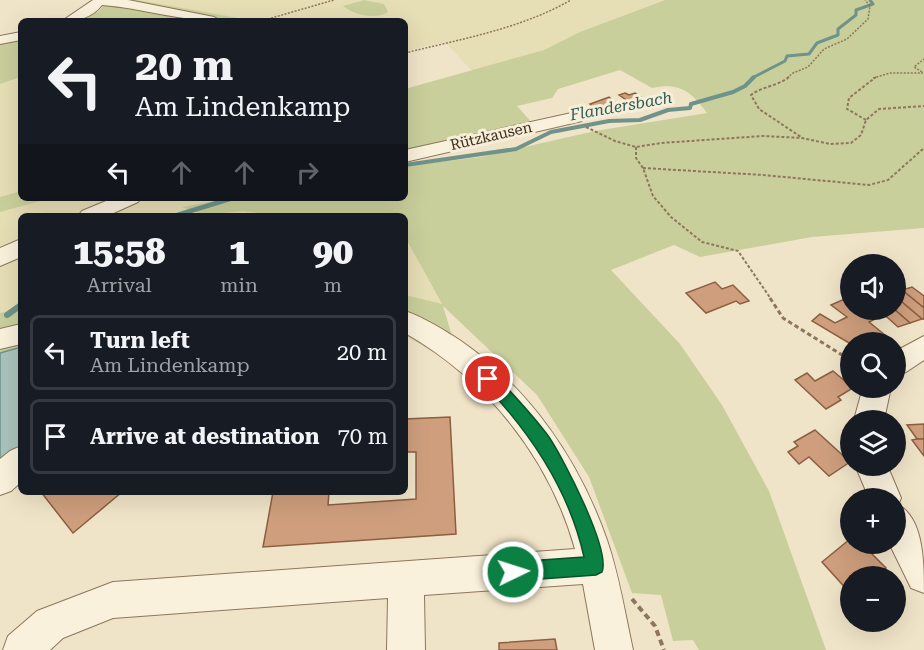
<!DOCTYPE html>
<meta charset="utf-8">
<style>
:root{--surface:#171b24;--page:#242831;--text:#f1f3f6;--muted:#9ea1a6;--line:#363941}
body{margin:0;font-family:"Roboto Serif",serif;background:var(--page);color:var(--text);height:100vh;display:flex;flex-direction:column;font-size:22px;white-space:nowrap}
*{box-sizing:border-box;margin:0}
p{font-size:20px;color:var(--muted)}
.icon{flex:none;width:33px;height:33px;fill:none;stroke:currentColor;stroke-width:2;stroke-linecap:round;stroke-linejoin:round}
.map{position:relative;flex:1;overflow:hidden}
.details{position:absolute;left:18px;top:213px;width:390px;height:282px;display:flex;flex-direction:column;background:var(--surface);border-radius:9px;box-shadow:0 6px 24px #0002}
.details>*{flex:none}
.banner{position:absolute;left:18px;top:18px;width:390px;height:183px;border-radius:9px;box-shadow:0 6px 24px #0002;background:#171b24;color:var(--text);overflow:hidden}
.buttons{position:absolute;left:840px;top:254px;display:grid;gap:12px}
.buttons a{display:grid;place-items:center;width:66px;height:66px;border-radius:50%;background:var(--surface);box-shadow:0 6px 24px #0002;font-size:30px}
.pin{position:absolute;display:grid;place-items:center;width:51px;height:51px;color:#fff;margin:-26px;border:3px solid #fff;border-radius:50%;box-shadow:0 2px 6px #0007}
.me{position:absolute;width:66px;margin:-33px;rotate:86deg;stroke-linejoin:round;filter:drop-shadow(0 0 4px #0008)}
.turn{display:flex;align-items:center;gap:21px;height:126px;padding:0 18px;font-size:27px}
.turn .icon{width:78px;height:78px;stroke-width:2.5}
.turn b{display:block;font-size:42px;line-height:51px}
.lanes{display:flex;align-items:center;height:57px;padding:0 18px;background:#0003;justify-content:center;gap:30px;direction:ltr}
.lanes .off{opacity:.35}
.eta{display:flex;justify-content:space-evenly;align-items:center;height:102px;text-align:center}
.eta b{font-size:36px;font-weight:800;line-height:42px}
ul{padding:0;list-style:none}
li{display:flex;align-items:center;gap:18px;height:75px;margin:0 12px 9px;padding:0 6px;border:3px solid var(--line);border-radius:9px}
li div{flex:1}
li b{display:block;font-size:22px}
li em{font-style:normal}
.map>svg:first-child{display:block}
</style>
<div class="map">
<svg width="924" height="650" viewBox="0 0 924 650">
<rect width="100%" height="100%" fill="#f0e4c8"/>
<g fill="#e6deb5">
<path d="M137 0H665L580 32 544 50 472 71 445 42 405 51V21H254Z"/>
<path d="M21 78V191L0 197V84Z"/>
<path d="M52 198H232L183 207 204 215 243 211 282 216H21V308L0 313V212Z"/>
<path d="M405 237 442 305 405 295Z"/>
</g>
<g fill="#c9cf9b">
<path d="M108 0H137L255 21H77L99 11Z"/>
<path d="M364 0 384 4 388 12C376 20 354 15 343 6Z"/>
<path d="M665 0H924V228L812 237 700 257 674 245 611 270 680 344 722 405 769 491 826 650H699L693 640 673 641 661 595 632 593 589 477 537 395 443 306 462 369 405 335V295L442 304 405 237V216H282L243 211 204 215 182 207 232 198H405V166L481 157 595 131 707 113C691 91 679 82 652 88L620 70 558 89 552 98 517 106 533 124 405 153V89L544 50 580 32Z"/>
<path d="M21 38V77L0 84V42Z"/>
<path d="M21 191V198H52L0 212V197Z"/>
<path d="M21 308V347L0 353V313Z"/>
</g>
<path fill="#a9c4bc" stroke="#6f938a" stroke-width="1.5" d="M21 347V453L0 472V353Z"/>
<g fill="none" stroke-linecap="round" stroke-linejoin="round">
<path stroke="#6f938a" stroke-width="3" d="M752 78 785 61 787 56 809 54 817 43 838 35V29L856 15V10L873 4 870 0"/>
<path stroke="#6f938a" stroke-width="4" d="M405 165 516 149 551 132 609 121 640 120 668 110 690 108 691 104 733 92 745 86 754 77"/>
<path stroke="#6f938a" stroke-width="4.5" d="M174 216 233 198"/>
<path stroke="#6f938a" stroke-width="6" d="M7 315 21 305"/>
</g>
<g fill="#cf9f7d" stroke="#8d5f41" stroke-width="1.5">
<path d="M625 93 629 95 635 93 644 99 631 103 619 95Z"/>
<path d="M609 97 619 106 598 111 590 104Z"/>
<path d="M715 282 722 289 733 285 749 301 740 304 736 301 706 313 686 293Z"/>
<path d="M912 287 924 296V308L902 290Z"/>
<path d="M902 290 924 308V319H922L896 297V292Z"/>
<path d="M849 297 850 309H865L877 318 869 322 885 335 872 342 849 343 812 321 820 314 835 323 847 317 831 305Z"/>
<path d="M896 297 922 319 910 323 894 309Z"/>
<path d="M878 309H894L910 323 898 327Z"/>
<path d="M833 371 853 388 838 397 841 400 826 409 795 380 807 373 815 381Z"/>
<path d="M450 417 456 534 263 547 273 492H329L328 505 416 499V452H405V419Z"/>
<path d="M924 424V439H917L907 425Z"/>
<path d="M815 430 850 462 829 476 809 457 799 464 788 452 798 446 794 442Z"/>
<path d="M917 439H924V456L912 440Z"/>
<path d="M41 492H122L73 533Z"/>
<path d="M850 539V543H861L886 568 877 576H850V593L822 562Z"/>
<path d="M555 639 557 650H499V643Z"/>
</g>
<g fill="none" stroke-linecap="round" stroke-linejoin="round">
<defs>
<g id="minor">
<path d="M93 0H128L214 17 221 21C180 21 142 8 102 5 92 18 78 21 62 21Z"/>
<path d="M21 32V40L0 44V36Z"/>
<path d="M576 112 582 113 584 117 582 121 405 162V150Z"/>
<path d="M113 198H141L138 202 107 216H78L82 211Z"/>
<path d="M21 239V257L0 266V248Z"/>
<path d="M405 311C425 318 444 330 461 341 530 389 579 460 607 540 619 575 625 613 633 650H595L583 584 424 595 425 650H387L388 598 113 618 63 638 50 650H3L8 636 37 611 113 582 575 549C549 457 487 380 405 333Z"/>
<path d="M21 324V344L0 349V329Z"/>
<path d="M924 336V360L906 372 896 375V351Z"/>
<path d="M863 387H891L884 420H854Z"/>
<path d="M21 446V482L11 491 0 495V459L10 451Z"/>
<path d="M855 465H887L901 498 898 505C924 518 924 564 924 593L911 588 889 543H896V498H869Z"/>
</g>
</defs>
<use href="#minor" stroke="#8d765c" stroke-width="2"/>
<g stroke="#8d765c" stroke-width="1.5" stroke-dasharray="2 1.5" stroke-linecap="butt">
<path d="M261 21 334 0"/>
<path d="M405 53C461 39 520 29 571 0"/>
<path d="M922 72 914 67 924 59"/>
<path d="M787 78 793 73 808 67 824 49 847 39 868 19 870 6 865 0"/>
<path d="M873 78 890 73H923"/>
</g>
<g stroke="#8d765c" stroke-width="2" stroke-dasharray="3 2" stroke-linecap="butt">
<path d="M789 77C778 86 763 86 751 95L759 109 801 137"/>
<path d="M866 120 847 109 849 98 876 77"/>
<path d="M586 127 615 141 636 147 661 143 763 136 802 138 830 144 851 143 861 135 866 120 879 109 924 106"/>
<path d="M636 147V158L643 168 653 196 671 217 702 242 738 251 771 299"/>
<path d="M643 168 763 175 869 185 888 180 924 148"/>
</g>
<path stroke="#8d765c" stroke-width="3" stroke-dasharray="4.5 3" stroke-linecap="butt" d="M770 298 783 318 850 360"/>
<path stroke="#8d765c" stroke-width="4" stroke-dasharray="6 4" stroke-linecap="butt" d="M632 599 655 626 664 650"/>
<use href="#minor" fill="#faf1dc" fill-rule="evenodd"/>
</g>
<path fill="#0b8043" stroke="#07532c" stroke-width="1.5" d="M488 372 494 374C513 394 532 414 549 437 563 458 611 550 602 572L596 575 513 581 506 578 503 572 506 565 513 562 584 557C569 489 530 432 483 383L481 379 483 374Z"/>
<g text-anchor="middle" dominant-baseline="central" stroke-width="6" stroke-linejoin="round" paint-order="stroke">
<g font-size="15" fill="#3d2e20" stroke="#f7eed8">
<text transform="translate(491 136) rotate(-13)">Rützkausen</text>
</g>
<g font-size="16" font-style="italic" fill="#2f5d5a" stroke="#f7eed8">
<text transform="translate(621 106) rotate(-10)">Flandersbach</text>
</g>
</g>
</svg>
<div class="buttons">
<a><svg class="icon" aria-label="sound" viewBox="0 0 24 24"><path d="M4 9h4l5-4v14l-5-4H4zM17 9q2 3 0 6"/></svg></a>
<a><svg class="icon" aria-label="search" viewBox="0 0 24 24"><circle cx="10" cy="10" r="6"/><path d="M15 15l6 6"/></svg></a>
<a><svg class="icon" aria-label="layers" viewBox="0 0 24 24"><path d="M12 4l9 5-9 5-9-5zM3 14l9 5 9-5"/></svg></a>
<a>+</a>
<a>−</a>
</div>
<div class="pin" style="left:488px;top:379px;background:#d93025"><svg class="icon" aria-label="arrive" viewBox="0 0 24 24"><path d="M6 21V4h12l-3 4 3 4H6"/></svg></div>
<svg class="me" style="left:513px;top:572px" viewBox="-20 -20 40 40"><circle r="17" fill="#0b8043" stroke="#fff" stroke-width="3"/><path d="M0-11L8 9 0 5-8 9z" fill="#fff"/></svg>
<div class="banner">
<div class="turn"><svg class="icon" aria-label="left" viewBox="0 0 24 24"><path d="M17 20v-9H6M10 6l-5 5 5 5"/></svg><div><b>20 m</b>Am Lindenkamp</div></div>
<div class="lanes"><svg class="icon" aria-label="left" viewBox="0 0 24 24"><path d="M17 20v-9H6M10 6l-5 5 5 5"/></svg><svg class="icon off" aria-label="ahead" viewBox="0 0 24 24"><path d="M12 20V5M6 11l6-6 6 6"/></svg><svg class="icon off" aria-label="ahead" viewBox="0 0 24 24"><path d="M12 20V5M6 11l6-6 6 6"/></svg><svg class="icon off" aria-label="right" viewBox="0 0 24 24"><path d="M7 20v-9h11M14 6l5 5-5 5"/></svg></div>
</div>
<section class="details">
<div class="eta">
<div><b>15:58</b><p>Arrival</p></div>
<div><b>1</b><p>min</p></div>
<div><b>90</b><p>m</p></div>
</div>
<ul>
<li><svg class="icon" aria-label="left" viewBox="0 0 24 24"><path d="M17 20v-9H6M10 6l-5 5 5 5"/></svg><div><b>Turn left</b><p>Am Lindenkamp</p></div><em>20 m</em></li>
<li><svg class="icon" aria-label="arrive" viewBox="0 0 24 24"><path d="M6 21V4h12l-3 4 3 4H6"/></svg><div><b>Arrive at destination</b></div><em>70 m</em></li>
</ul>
</section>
</div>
